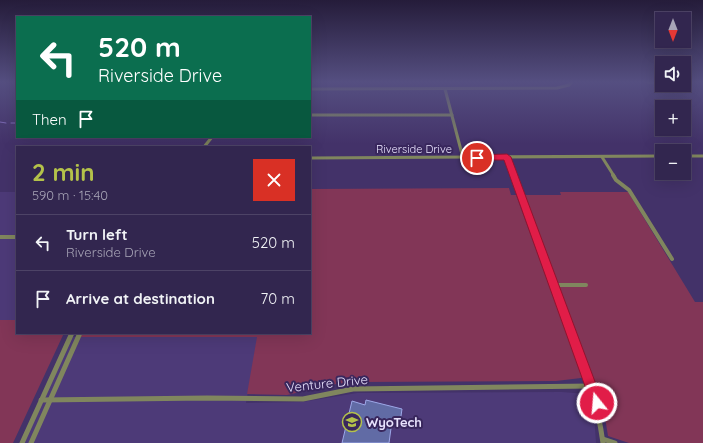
<!DOCTYPE html>
<meta charset="utf-8">
<style>
:root{--surface:#32264f;--page:#3d3259;--text:#f1f3f6;--muted:#a8a5b7;--line:#4d4366;--accent:#b4c24a}
body{margin:0;font-family:Quicksand,sans-serif;background:var(--page);color:var(--text);height:100vh;display:flex;flex-direction:column;font-size:15px;white-space:nowrap}
*{box-sizing:border-box;margin:0}
p{font-size:13px;color:var(--muted)}
.icon{flex:none;width:22px;height:22px;fill:none;stroke:currentColor;stroke-width:2;stroke-linecap:round;stroke-linejoin:round}
.map{position:relative;flex:1;overflow:hidden}
.side{position:absolute;left:16px;top:146px;width:295px;height:188px;display:flex;flex-direction:column;background:var(--surface);border-radius:0px;box-shadow:0 4px 16px #0002,0 0 0 1px var(--line)}
.side>*{flex:none}
.banner{position:absolute;left:16px;top:16px;width:295px;height:122px;border-radius:0px;box-shadow:0 4px 16px #0002,0 0 0 1px var(--line);background:#0b6e4f;color:#fff;overflow:hidden}
.needle{width:26px;rotate:180deg}
.controls{position:absolute;left:655px;top:12px;display:grid;gap:8px}
.controls a{display:grid;place-items:center;width:36px;height:36px;border-radius:0px;background:var(--surface);box-shadow:0 4px 16px #0002,0 0 0 1px var(--line);font-size:20px}
.pin{position:absolute;display:grid;place-items:center;width:34px;height:34px;color:#fff;margin:-17px;border:2px solid #fff;border-radius:50%;box-shadow:0 1px 4px #0007}
.me{position:absolute;width:44px;margin:-22px;rotate:343deg;stroke-linejoin:round;filter:drop-shadow(0 0 3px #0008)}
.turn{display:flex;align-items:center;gap:14px;height:84px;padding:0 16px;font-size:18px}
.turn .icon{width:52px;height:52px;stroke-width:2.5}
.turn b{display:block;font-size:28px;line-height:34px}
.then{display:flex;align-items:center;height:38px;padding:0 16px;background:#0003;gap:8px;font-size:15px}
.round{display:grid;place-items:center;flex:none;width:42px;height:42px;border-radius:0px;background:var(--page)}
.head{display:flex;align-items:center;justify-content:space-between;height:68px;padding:0 16px}
h1{font-size:24px;font-weight:700;line-height:30px;color:var(--accent)}
ul{padding:0;list-style:none}
li{display:flex;align-items:center;gap:12px;height:56px;padding:0 16px;border-top:1px solid var(--line)}
li div{flex:1}
li b{display:block;font-size:15px}
li em{font-style:normal}
.map>svg:first-child{display:block}
</style>
<div class="map">
<svg width="703" height="443" viewBox="0 0 703 443">
<rect width="100%" height="100%" fill="#433269"/>
<g fill="#4d3a78">
<rect x="0" y="192" width="17" height="128"/>
<path d="M68 337H258L246 403 302 402 357 393 562 392 587 394 590 398 594 414 596 443H20Z"/>
</g>
<g fill="#823657">
<path d="M509 188 511 195H516L582 375 581 378 556 381 358 382 336 384 287 395 247 394 257 337H80L82 333H310V189Z"/>
<path d="M560 192H628L695 302H703V443H629L608 436 603 405 596 385 523 195H561Z"/>
<path d="M0 320H17V333H64L13 443H0Z"/>
</g>
<g fill="none" stroke-linecap="round" stroke-linejoin="round">
<g stroke="#8b73c8" stroke-width="1">
<path d="M0 122 6 123"/>
<path d="M11 123H17"/>
</g>
</g>
<path fill="#616ba5" stroke="#9da8e8" d="M366 400 402 409 400 423 392 421 389 443H342L352 401 365 405Z"/>
<g fill="none" stroke-linecap="round" stroke-linejoin="round">
<g stroke="#80865e" stroke-width="3">
<path d="M648 82 662 84"/>
<path d="M684 83 692 82"/>
<path d="M310 89 557 88 569 85 572 82"/>
<path d="M445 89 463 158"/>
<path d="M310 115H452"/>
<path d="M204 147 212 137"/>
<path d="M684 156H703"/>
<path d="M507 157 514 176"/>
<path d="M602 157 614 176"/>
<path d="M310 158 662 156"/>
</g>
<g stroke="#80865e" stroke-width="4">
<path d="M514 175 558 294"/>
<path d="M613 175 616 180 629 190 672 259"/>
<path d="M0 237H17"/>
<path d="M554 285H586"/>
</g>
<g stroke="#80865e" stroke-width="5">
<path d="M557 293C575 342 596 390 603 443"/>
<path d="M41 400 207 398 303 399 353 389 592 386"/>
<path d="M603 439 615 443"/>
<path d="M22 443 72 333"/>
<path d="M31 443 80 333"/>
</g>
</g>
<linearGradient id="sky" x2="0" y2="1"><stop stop-color="#251c3a"/><stop offset="0.57" stop-color="#554f81"/><stop offset="1" stop-color="#554f81" stop-opacity="0"/></linearGradient>
<rect width="703" height="144" fill="url(#sky)"/>
<path fill="#e11d48" stroke="#92132f" d="M507 154 511 157 603 403 601 408 597 410 593 408 591 403 504 160H477L473 158 477 155Z"/>
<defs>
<symbol id="university-ring" viewBox="-11 -11 22 22"><circle r="9.5" fill="#39275d" stroke="#b4c24a" stroke-width="1.5"/><path d="M0-5L7-2L0 1L-7-2ZM-4 1L0 2.5L4 1V4Q0 6-4 4Z" fill="#b4c24a"/></symbol>
</defs>
<g fill-rule="evenodd">
<use href="#university-ring" x="341" y="411" width="22" height="22"/>
</g>
<g text-anchor="middle" dominant-baseline="central" stroke-width="4" stroke-linejoin="round" paint-order="stroke">
<g font-size="11" fill="#e9e3fe" stroke="#39275d">
<text x="414" y="149">Riverside Drive</text>
</g>
<g font-size="13" fill="#e9e3fe" stroke="#39275d">
<text transform="translate(327 383) rotate(-6)">Venture Drive</text>
</g>
<g font-size="13" font-weight="bold" fill="#e9e3fe" stroke="#39275d" text-anchor="start">
<text x="366" y="422">WyoTech</text>
</g>
</g>
</svg>
<div class="controls">
<a><svg class="needle" viewBox="-14 -14 28 28"><path d="M0-13l5 13h-10z" fill="#e53935"/><path d="M0 13l5-13h-10z" fill="#a8a5b7"/></svg></a>
<a><svg class="icon" aria-label="sound" viewBox="0 0 24 24"><path d="M4 9h4l5-4v14l-5-4H4zM17 9q2 3 0 6"/></svg></a>
<a>+</a>
<a>−</a>
</div>
<div class="pin" style="left:477px;top:158px;background:#d93025"><svg class="icon" aria-label="arrive" viewBox="0 0 24 24"><path d="M6 21V4h12l-3 4 3 4H6"/></svg></div>
<svg class="me" style="left:597px;top:403px" viewBox="-20 -20 40 40"><circle r="17" fill="#e11d48" stroke="#fff" stroke-width="3"/><path d="M0-11L8 9 0 5-8 9z" fill="#fff"/></svg>
<div class="banner">
<div class="turn"><svg class="icon" aria-label="left" viewBox="0 0 24 24"><path d="M17 20v-9H6M10 6l-5 5 5 5"/></svg><div><b>520 m</b>Riverside Drive</div></div>
<div class="then">Then<svg class="icon" aria-label="arrive" viewBox="0 0 24 24"><path d="M6 21V4h12l-3 4 3 4H6"/></svg></div>
</div>
<section class="side">
<div class="head"><div><h1>2 min</h1><p>590 m · 15:40</p></div><a class="round" style="background:#d93025;color:#fff"><svg class="icon" aria-label="close" viewBox="0 0 24 24"><path d="M6 6l12 12M18 6L6 18"/></svg></a></div>
<ul>
<li><svg class="icon" aria-label="left" viewBox="0 0 24 24"><path d="M17 20v-9H6M10 6l-5 5 5 5"/></svg><div><b>Turn left</b><p>Riverside Drive</p></div><em>520 m</em></li>
<li><svg class="icon" aria-label="arrive" viewBox="0 0 24 24"><path d="M6 21V4h12l-3 4 3 4H6"/></svg><div><b>Arrive at destination</b></div><em>70 m</em></li>
</ul>
</section>
</div>
